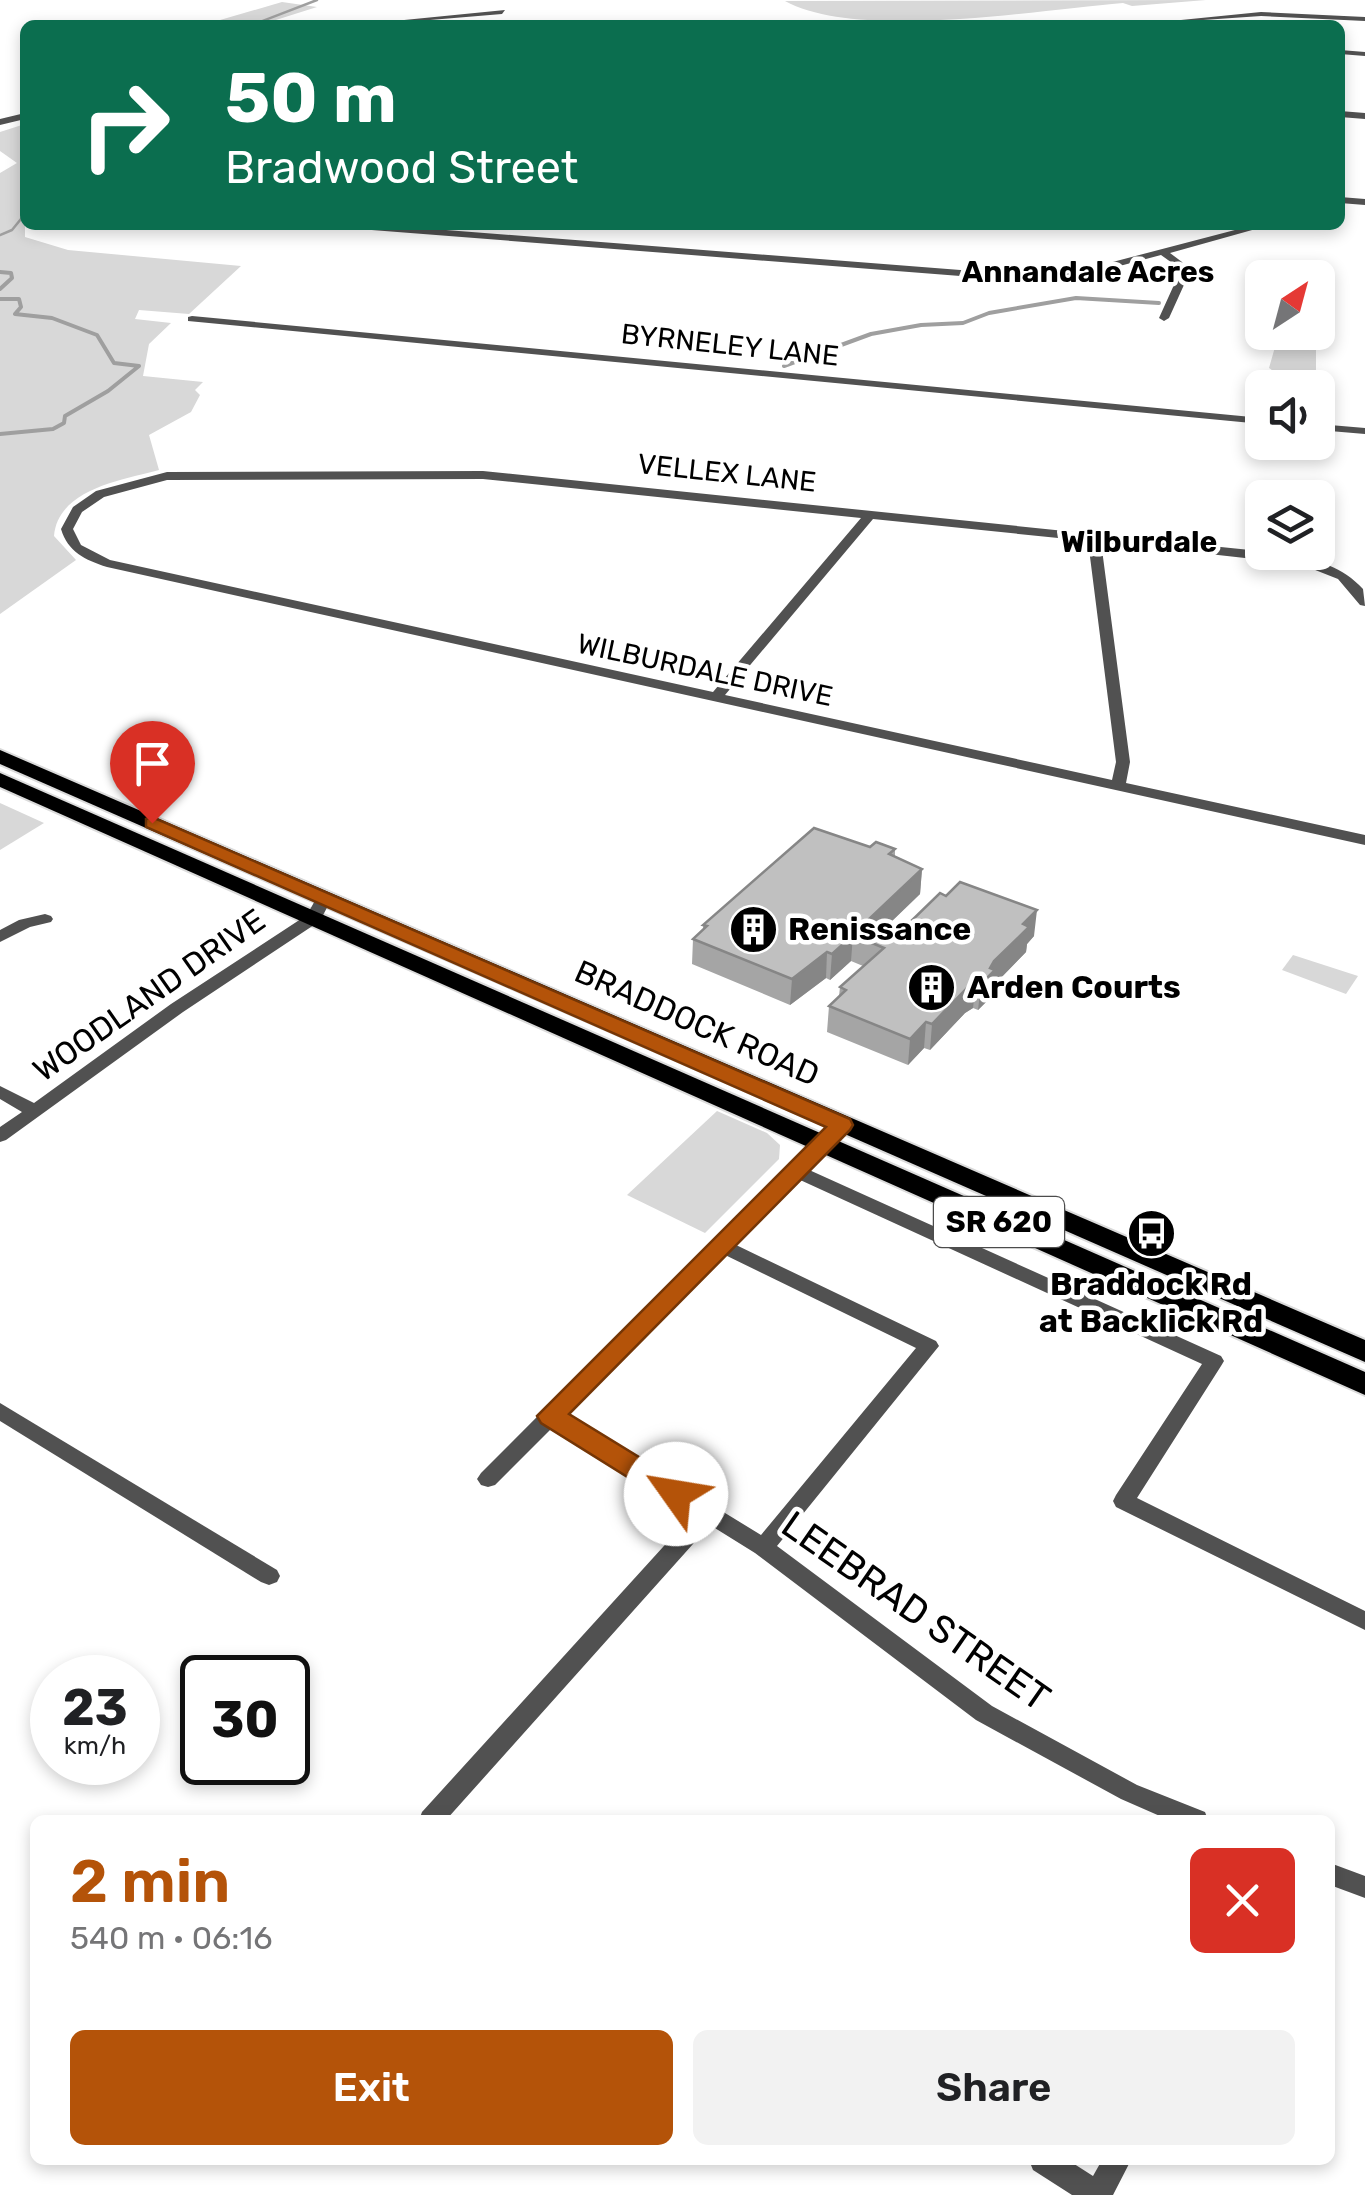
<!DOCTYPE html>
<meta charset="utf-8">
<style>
:root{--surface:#fff;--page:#f2f2f2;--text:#202124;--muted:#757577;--accent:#b45309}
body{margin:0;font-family:Rubik,sans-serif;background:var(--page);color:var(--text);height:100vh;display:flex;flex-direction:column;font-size:38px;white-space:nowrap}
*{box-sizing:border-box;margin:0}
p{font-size:32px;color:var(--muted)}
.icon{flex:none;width:55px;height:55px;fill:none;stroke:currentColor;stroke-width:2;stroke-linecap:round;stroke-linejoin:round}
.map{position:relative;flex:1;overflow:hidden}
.sheet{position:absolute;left:30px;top:1815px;width:1305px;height:350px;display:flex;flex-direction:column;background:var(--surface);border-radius:15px;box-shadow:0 5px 15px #0003}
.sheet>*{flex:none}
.hud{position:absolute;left:20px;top:20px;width:1325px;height:210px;border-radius:15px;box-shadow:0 5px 15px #0003;background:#0b6e4f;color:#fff;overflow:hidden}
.needle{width:65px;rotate:36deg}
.tools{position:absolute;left:1245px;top:260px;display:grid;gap:20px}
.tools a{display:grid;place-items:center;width:90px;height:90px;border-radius:15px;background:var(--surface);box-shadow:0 5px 15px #0003;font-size:50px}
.speed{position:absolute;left:30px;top:1655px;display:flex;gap:20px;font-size:50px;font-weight:700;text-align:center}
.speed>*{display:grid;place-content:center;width:130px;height:130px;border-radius:50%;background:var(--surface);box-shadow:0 5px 15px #0003;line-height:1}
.speed small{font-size:25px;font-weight:400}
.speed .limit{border:5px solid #111;border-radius:15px;background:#fff;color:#111}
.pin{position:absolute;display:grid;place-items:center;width:85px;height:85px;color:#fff;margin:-102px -42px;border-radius:50% 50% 50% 0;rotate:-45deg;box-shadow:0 0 10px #0007}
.pin .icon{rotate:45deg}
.me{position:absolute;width:110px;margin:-55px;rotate:302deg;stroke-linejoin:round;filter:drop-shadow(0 0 8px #0008)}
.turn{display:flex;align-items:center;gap:35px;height:210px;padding:0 40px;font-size:45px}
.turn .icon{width:130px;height:130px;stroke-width:2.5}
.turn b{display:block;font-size:70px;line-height:85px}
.round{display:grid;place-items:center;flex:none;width:105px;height:105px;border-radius:15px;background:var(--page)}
.headline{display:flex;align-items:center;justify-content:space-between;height:170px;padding:0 40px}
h1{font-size:60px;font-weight:600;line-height:75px;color:var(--accent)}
.cta{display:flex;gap:20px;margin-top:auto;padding:20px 40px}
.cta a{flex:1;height:115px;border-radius:15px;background:var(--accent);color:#fff;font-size:40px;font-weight:600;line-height:115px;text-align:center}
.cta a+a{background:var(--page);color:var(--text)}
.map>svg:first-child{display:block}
</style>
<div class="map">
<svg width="1365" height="2195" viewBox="0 0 1365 2195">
<rect width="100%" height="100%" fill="#fff"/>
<g fill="#d8d8d8">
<path d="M1206 0 1132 6 1123 3C1037 10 858 41 785 1Z"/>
<path d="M282 2 317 7 260 25H203Z"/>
<path d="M25 124V237L68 250 241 266 189 314 139 310 135 319 171 323 149 344 143 376 203 382 195 390 200 395 191 412 149 435 159 470C122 480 58 489 54 536L76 560 0 614V173L17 163 0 151V132Z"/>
<path d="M1279 333H1316V378L1274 382 1279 375 1269 368Z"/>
<path d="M0 803 44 823 0 850Z"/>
<path d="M1293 955 1358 976 1346 994 1282 970Z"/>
<path d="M717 1111 767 1133 780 1145 779 1159 705 1233 627 1195Z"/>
</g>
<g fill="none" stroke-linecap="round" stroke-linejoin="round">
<g stroke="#9f9f9f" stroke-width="2.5">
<path d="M252 25 317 0"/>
<path d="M0 235 12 230 25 214"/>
</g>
<g stroke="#9f9f9f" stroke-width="4">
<path d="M0 272 11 273 12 278 0 289"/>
<path d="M0 299H19L21 307 15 314 52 318 97 335 114 363 139 366 108 391 65 416 64 423 53 429 0 434"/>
<path d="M784 366 871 334 921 325 963 323 989 313 1076 298 1159 303"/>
</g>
<defs>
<g id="primary">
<path d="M0 750 1365 1340V1362L0 764Z"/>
<path d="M0 773 1365 1372V1395L0 787Z"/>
</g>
</defs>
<use href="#primary" stroke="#dbdbdb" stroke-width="4"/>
<g fill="#515151" fill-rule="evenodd">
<path d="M505 10 502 14 370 25 374 23Z"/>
<path d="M1261 12 1365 17V21L1261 16 1131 25Z"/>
<path d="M902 22 912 23 913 25H899Z"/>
<path d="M1340 50 1365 52V56L1340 54Z"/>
<path d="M1340 111 1365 113V119L1340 117Z"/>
<path d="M25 113V119L0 125V119Z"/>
<path d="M1340 197 1365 199V205L1340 203Z"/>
<path d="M341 225H382L1024 275 1082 270 1254 225H1270L1170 253 1182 262 1188 276 1169 318 1164 321 1159 318 1178 276 1175 265 1161 255 1082 276 1024 281 346 228Z"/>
<path d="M192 316 1262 418V424L188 321V317Z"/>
<path d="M1318 424 1365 428V434L1318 430Z"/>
<path d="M483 471 1289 554C1317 560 1343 567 1363 589L1365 606 1360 605 1338 579 1300 564 1101 542 1130 762 1126 783 1365 835V845L107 567C85 560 68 552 61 529L73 507 96 491 167 472ZM483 479 861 518 713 692 110 560 81 545 73 529 82 512 104 497 167 480ZM873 519 1088 541 1116 762 1112 780 725 695Z"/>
<path d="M324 893 332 898 320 921 183 1012 6 1140 0 1142V1127L22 1112 0 1099V1086L34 1103 171 1004 307 915 318 895Z"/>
<path d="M45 914 51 916 53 919 51 922 30 927 0 942V930L19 920Z"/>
<path d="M841 1119 850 1125 847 1129 807 1169 1221 1356 1224 1361 1221 1366 1137 1498 1365 1611V1630L1116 1507 1113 1501 1116 1495 1202 1364 798 1179 734 1244 936 1341 939 1346 777 1546 992 1706 1137 1785 1205 1812 1208 1820H1169L1121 1799 976 1720 755 1553 710 1525 446 1820H419L422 1812 693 1514 553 1427 495 1485 488 1487 481 1485 477 1479 481 1473 787 1166 835 1121ZM723 1254 916 1348 761 1535 565 1415Z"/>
<path d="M0 1403 277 1570 280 1576 277 1582 269 1585 261 1582 0 1421Z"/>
<path d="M1330 1863 1365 1876V1898L1330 1885Z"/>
<path d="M1029 2160H1068L1093 2176 1102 2160H1131L1113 2195H1072L1033 2170Z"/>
</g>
<use href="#primary" fill="#000" fill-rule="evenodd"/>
</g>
<path fill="#a5a5a5" d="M870 847 895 849V857L922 869 920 894 887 926 901 931 1034 936 1027 944 1026 952 993 986 992 996 978 1010 973 1008 965 1013 930 1050 924 1048 908 1065 827 1032 829 1006 839 996 840 987 863 966 851 961 830 980 826 978 790 1005 692 964 693 939 703 929V925Z"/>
<g fill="#868686">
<path d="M922 869 920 894 870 942 869 919Z"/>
<path d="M1037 910 1034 936 1027 944 1026 952 993 986 992 996 978 1010 981 984 994 961 1023 924Z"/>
<path d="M853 935 851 961 830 980 832 954Z"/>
<path d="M827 952 826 978 790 1005 792 979Z"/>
<path d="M976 982 973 1008 965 1013 930 1050 932 1024 968 987Z"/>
<path d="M926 1022 924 1048 908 1065 910 1039Z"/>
</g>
<path fill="#c0c0c0" stroke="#868686" stroke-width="2.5" d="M814 828 870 847 876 842 895 849 889 854 922 869 869 919 901 931 940 893 946 896 960 882 1037 910 1023 924 1029 927 994 961 990 968 995 970 981 984 976 982 968 987 932 1024 926 1022 910 1039 829 1006 846 990 840 987 884 948 853 935 832 954 827 952 792 979 693 939 707 926 703 925Z"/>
<path fill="#b45309" stroke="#753606" stroke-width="2.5" d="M152 817 850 1119 853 1125 850 1130 569 1414 686 1486 690 1494 686 1501 676 1504 666 1501 541 1423 537 1416 826 1127 146 827V819Z"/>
<defs>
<symbol id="building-disc" viewBox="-11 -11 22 22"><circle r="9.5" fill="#000" stroke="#fff"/><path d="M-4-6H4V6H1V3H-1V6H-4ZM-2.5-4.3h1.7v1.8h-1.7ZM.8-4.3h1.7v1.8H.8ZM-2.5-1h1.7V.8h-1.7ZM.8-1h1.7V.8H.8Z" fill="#fff"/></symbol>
<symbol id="bus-disc" viewBox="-11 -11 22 22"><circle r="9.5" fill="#000" stroke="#fff"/><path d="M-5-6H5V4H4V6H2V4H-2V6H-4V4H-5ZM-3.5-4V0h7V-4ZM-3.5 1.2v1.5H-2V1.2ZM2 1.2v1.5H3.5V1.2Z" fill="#fff"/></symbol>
</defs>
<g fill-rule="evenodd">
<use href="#building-disc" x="726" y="902" width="55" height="55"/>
<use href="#building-disc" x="904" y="960" width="55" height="55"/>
<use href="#bus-disc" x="1124" y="1206" width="55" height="55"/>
</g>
<g text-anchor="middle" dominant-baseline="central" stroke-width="9" stroke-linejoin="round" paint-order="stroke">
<g font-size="28" fill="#000" stroke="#fff">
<text transform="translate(730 345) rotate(6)">BYRNELEY LANE</text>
<text transform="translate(727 473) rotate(6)">VELLEX LANE</text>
<text transform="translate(705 670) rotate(12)">WILBURDALE DRIVE</text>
</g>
<g font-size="30" font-weight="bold" fill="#000" stroke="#fff">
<text x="1088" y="272">Annandale Acres</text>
<text x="1139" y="542">Wilburdale</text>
</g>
<rect fill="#fff" stroke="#4c4c4c" stroke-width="2.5" x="934" y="1197" width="130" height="50" rx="8"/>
<g font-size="30" font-weight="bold" fill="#000">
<text x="999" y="1222">SR 620</text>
</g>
<g font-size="32" font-weight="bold" fill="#000" stroke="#fff" text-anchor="start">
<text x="788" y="929">Renissance</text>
<text x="967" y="987">Arden Courts</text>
<text x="1151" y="1284" text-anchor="middle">Braddock Rd<tspan x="1151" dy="37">at Backlick Rd</tspan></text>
</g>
<g font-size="32" fill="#000" stroke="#fff">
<text transform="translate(149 995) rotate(-35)">WOODLAND DRIVE</text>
<text transform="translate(697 1023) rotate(24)">BRADDOCK ROAD</text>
</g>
<g font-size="38" fill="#000" stroke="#fff">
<text transform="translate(916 1611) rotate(35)">LEEBRAD STREET</text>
</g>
</g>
</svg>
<div class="tools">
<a><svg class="needle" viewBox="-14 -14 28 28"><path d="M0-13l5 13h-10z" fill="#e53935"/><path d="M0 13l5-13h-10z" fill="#757577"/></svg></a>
<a><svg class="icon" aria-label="sound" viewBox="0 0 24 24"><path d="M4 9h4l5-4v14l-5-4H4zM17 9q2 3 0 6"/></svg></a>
<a><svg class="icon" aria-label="layers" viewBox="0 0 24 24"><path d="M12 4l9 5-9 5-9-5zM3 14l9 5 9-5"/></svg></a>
</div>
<div class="speed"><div>23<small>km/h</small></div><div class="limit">30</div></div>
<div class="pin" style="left:152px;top:823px;background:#d93025"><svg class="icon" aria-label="arrive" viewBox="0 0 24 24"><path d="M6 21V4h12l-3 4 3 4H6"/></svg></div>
<svg class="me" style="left:676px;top:1494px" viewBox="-20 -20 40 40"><circle r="19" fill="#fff"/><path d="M0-13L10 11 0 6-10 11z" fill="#b45309"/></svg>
<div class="hud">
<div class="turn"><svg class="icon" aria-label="right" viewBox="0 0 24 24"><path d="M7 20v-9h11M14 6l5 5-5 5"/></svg><div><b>50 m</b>Bradwood Street</div></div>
</div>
<section class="sheet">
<div class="headline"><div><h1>2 min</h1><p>540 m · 06:16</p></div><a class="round" style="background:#d93025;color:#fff"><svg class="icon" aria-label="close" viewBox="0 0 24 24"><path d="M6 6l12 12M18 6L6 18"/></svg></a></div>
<div class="cta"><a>Exit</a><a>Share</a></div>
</section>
</div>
